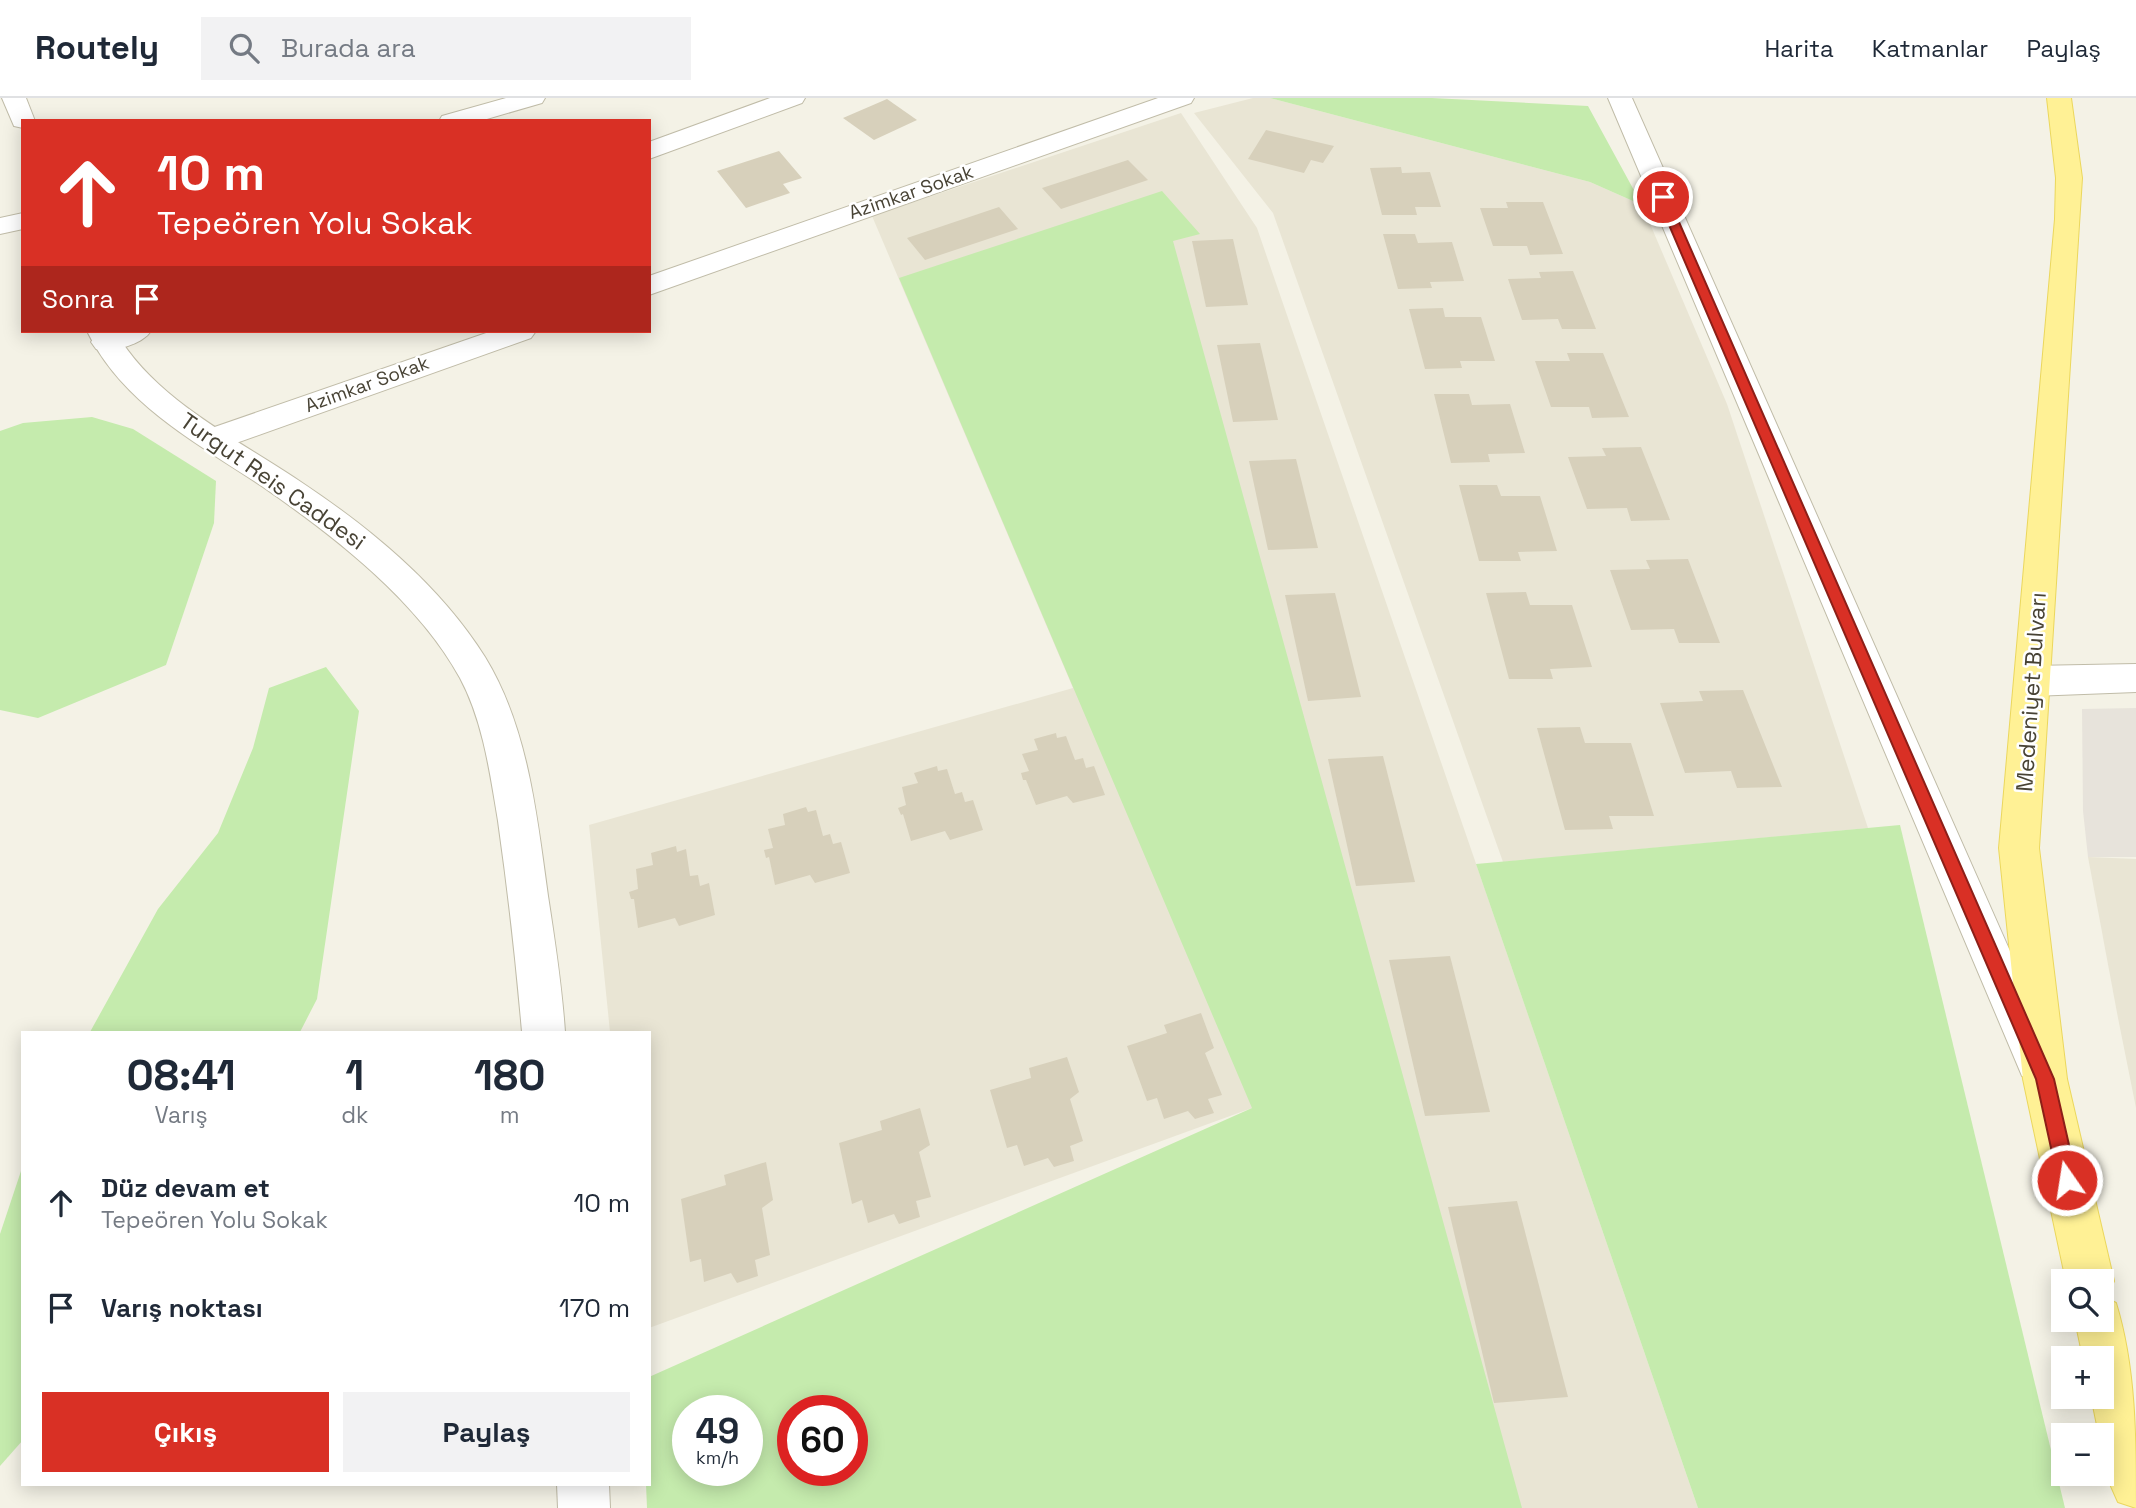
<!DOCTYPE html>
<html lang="tr">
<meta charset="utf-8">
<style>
:root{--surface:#fff;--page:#f2f2f3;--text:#1f2937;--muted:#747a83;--line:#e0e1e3;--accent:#d93025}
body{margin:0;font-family:"Space Grotesk",sans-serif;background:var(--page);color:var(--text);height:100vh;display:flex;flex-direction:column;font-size:26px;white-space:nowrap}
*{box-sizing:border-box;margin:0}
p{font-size:23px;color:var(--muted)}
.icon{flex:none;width:38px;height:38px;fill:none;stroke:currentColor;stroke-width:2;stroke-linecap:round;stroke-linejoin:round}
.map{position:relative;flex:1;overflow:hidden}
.drawer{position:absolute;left:21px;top:933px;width:630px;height:455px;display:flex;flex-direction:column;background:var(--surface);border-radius:0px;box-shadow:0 4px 18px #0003}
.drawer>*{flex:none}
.banner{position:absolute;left:21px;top:21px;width:630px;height:214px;border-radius:0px;box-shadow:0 4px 18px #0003;background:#d93025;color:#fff;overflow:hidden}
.controls{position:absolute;left:2051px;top:1171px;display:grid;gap:14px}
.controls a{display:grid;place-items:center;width:63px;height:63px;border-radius:0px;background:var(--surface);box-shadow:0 4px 18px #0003;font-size:35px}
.speed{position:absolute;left:672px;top:1297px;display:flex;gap:14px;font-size:35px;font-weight:700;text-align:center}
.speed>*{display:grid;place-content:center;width:91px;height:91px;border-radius:50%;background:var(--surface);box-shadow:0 4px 18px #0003;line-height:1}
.speed small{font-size:18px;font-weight:400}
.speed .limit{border:10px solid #d22;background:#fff;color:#111}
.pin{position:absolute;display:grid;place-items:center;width:60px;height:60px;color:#fff;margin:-30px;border:4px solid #fff;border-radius:50%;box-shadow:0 2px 7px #0007}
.me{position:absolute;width:77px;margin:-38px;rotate:347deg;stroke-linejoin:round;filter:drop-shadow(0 0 5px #0008)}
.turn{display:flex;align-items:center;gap:24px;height:147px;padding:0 21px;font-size:32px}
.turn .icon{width:91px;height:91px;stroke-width:2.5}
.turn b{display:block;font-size:49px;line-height:60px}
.then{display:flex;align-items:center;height:66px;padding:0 21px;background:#0003;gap:14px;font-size:26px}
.eta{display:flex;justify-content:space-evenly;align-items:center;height:119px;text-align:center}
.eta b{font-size:42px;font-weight:700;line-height:49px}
.action{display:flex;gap:14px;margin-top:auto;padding:14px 21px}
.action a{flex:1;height:80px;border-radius:0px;background:var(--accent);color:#fff;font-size:28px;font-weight:700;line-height:80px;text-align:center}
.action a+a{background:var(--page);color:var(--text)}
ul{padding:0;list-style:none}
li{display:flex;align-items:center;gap:21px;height:105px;padding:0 21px}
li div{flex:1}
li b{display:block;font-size:26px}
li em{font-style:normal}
header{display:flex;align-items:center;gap:42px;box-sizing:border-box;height:98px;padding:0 35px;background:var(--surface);border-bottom:2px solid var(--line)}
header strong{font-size:33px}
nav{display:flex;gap:38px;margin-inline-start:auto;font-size:24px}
.search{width:490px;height:63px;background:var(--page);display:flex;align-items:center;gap:18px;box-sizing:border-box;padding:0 24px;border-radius:0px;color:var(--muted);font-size:26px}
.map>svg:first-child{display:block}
</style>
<header>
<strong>Routely</strong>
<div class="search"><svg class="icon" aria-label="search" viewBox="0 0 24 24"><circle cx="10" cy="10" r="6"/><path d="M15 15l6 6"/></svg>Burada ara</div>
<nav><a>Harita</a><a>Katmanlar</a><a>Paylaş</a></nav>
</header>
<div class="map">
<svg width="2136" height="1410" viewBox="0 0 2136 1410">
<rect width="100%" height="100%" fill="#f4f2e6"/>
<g fill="#e9e5d4">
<path d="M1253 0H1270L1590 84 1642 107 1727 306 1868 730 1503 764 1273 115 1194 15Z"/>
<path d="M1181 15 1257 130 1698 1410H1423L1252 1010 649 1230V934H610L589 727 1073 590 872 118Z"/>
<path d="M2088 759 2136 761V1010L2118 920Z"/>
</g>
<path fill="#e7e3db" d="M2136 610V759H2088L2083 713 2082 611Z"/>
<g fill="#c5ebad" fill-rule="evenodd">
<path d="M1270 0H1432L1588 8 1642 107 1590 84Z"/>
<path d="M1162 93 1200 136 1173 143 1522 1410H647L646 1386H649V1279L1252 1010 899 180ZM747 1312V1372H688V1312ZM852 1312V1372H793V1312Z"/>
<path d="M92 319 133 331 216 383 214 425 166 567 38 620 0 612V333L23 325Z"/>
<path d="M326 569 359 613 317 901 300 934H90L158 811 218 735 253 650 269 590Z"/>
<path d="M1900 727 2065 1410H1698L1476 766Z"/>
<path d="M23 1067V1342L0 1368V1136Z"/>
</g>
<g fill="#d7d0bb">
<path d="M887 1 917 22 874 42 843 20Z"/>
<path d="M1266 32 1334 48 1323 65 1311 62 1304 75 1248 61Z"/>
<path d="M779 53 802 80 783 86 790 95 746 110 717 73Z"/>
<path d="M1128 62 1148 82 1061 111 1042 90Z"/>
<path d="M1401 69 1402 75 1430 74 1441 109H1415L1417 117H1382L1370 70Z"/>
<path d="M1506 104H1543L1563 156 1530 157 1527 148H1493L1480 110H1508Z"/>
<path d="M999 109 1018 131 925 162 907 140Z"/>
<path d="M1383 136H1415L1418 145 1452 144 1464 183 1430 184 1432 190 1398 191Z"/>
<path d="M1233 141 1248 207 1206 209 1192 143Z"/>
<path d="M1573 173 1596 231H1562L1558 221 1522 222 1508 181 1541 180 1539 174Z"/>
<path d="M1443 210 1445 219H1481L1495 263H1460L1462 270 1425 271 1409 211Z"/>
<path d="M1260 245 1278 322 1233 324 1217 247Z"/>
<path d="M1567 255H1603L1629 319 1592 320 1589 309H1551L1535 263H1570Z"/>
<path d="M1434 296H1469L1472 307 1510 306 1525 355 1488 356 1490 364 1451 365Z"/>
<path d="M1641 349 1670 422 1631 423 1627 410 1587 411 1568 359 1606 358 1602 350Z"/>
<path d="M1296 361 1318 450 1268 452 1249 363Z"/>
<path d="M1459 387H1497L1501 398H1540L1557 453 1518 454 1521 463H1479Z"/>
<path d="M1688 461 1720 545H1679L1674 531 1631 532 1610 472 1650 471 1646 462Z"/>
<path d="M1526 494 1530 507H1572L1592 569 1550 571 1553 581H1509L1486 495Z"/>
<path d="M1335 495 1361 599 1308 603 1285 497Z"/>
<path d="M1743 592 1782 689 1737 690 1731 673 1685 675 1660 605 1703 603 1699 593Z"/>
<path d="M1580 629 1585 645H1631L1654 718H1609L1613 731 1565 732 1537 630Z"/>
<path d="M1056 635 1057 640 1066 638 1075 662 1083 660 1086 670 1094 668 1105 697 1073 705 1067 698 1036 707 1026 682H1023L1021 675 1029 673 1022 656 1038 652 1034 641Z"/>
<path d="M1383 658 1415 784 1356 788 1328 661Z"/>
<path d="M937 668 938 673 947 671 955 696 962 694 965 704 973 702 983 732 950 742 945 733 911 743 903 716 901 717 898 710 906 707 902 689 918 685 914 675Z"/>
<path d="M806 709 808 714 816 712 823 738 830 736 833 746 841 744 850 775 815 785 810 777 775 787 769 759 766 760 764 752 773 750 768 731 785 727 783 716Z"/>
<path d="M676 748 677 754 686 751 690 778 698 777 700 788 709 785 715 817 679 828 675 820 638 830 634 801H631L629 794 638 791 636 771 653 767 651 755Z"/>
<path d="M1450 858 1490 1014 1425 1018 1389 862Z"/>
<path d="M1201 915 1214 950 1205 955 1222 997 1208 1001 1214 1015 1195 1021 1188 1013 1164 1021 1157 1000 1147 1003 1127 948 1167 935 1164 927Z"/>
<path d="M1067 959 1079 994 1070 1001 1083 1043 1070 1048 1074 1063 1054 1069 1048 1060 1024 1068 1017 1047 1007 1050 990 992 1031 980 1029 970Z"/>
<path d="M920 1010 930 1047 919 1054 931 1099 916 1103 920 1119 899 1126 894 1116 868 1125 862 1102 852 1106 839 1045 882 1032 880 1023Z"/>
<path d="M766 1064 773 1102 762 1110 770 1157 755 1162 758 1178 737 1185 731 1175 704 1184 701 1161 690 1164 681 1101 726 1087 724 1077Z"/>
<path d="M1517 1103 1568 1299 1494 1305 1448 1109Z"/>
</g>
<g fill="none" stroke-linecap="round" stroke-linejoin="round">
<defs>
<g id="minor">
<path d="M770 0H805L802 5 649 61V44Z"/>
<path d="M1158 0H1194L1191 5 649 197V178Z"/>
<path d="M1608 0H1632L2052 948 2059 963 2052 978 2037 984 2022 978Z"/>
<path d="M108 233H151C142 247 111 255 96 251L91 244 96 237Z"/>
<path d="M492 233H536L531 240 225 349 214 352 203 349 198 341 203 333Z"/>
<path d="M2136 566V594L2032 598 2019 593 2014 583 2019 573 2032 568Z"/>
</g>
<g id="tertiary">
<path d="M2 0H26L35 23H23V30L14 28Z"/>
<path d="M506 0H545L542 5 480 23H439L442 18Z"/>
<path d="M23 115V131L0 136V120Z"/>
<path d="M87 233H115C155 302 234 339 298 382 369 429 439 486 485 559 528 629 537 718 548 798 555 843 562 889 565 934H522C516 864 508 793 498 723 490 675 483 623 460 580 418 503 334 438 263 389 197 345 122 306 87 233Z"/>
<path d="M557 1386H609L610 1410H558Z"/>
</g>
<path id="primary" d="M2047 0H2071L2082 80 2039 750 2067 981 2114 1183 2106 1200 2116 1205C2136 1270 2136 1341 2136 1410L2118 1404 2110 1386 2102 1337H2099L2091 1298H2102V1260H2083L2075 1222H2102V1183H2066L2023 981 1999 750 2055 121 2056 80Z"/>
</defs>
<use href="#minor" stroke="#c0bca8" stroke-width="2"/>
<use href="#tertiary" stroke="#c0bca8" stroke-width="2"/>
<use href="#primary" stroke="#ebd75d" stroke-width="2"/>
<use href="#minor" fill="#fff" fill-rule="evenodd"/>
<use href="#tertiary" fill="#fff" fill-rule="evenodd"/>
<use href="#primary" fill="#fff195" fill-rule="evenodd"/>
</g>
<path fill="#d93025" stroke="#8d1f18" stroke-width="2" d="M1663 96 1668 99 2054 981 2077 1082 2074 1089 2067 1091 2061 1089 2058 1082 2036 981 1657 99Z"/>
<g text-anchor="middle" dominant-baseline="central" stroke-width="5" stroke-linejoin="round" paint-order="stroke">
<g font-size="19" fill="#484335" stroke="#fff">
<text transform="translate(911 94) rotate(-19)">Azimkar Sokak</text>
<text transform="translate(367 286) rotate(-20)">Azimkar Sokak</text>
</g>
<g font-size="23" fill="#484335" stroke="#fff">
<text transform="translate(273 383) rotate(35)">Turgut Reis Caddesi</text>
<text transform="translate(2031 594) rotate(-86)">Medeniyet Bulvarı</text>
</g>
</g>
</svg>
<div class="controls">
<a><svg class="icon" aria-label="search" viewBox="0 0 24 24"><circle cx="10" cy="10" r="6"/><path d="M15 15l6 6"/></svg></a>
<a>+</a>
<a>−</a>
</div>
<div class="speed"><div>49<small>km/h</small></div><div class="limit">60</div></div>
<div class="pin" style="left:1663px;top:99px;background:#d93025"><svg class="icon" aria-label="arrive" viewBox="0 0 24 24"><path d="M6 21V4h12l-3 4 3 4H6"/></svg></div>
<svg class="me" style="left:2067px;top:1082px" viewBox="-20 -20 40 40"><circle r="17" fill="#d93025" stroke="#fff" stroke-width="3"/><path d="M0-11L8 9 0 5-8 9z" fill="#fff"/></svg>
<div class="banner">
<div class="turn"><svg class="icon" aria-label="ahead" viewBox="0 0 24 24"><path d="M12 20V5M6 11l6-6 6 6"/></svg><div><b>10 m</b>Tepeören Yolu Sokak</div></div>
<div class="then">Sonra<svg class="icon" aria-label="arrive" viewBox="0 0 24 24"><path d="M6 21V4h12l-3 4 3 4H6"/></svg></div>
</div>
<section class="drawer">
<div class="eta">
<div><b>08:41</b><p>Varış</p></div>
<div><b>1</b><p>dk</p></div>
<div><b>180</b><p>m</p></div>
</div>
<ul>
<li><svg class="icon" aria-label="ahead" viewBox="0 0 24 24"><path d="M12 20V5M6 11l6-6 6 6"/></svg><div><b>Düz devam et</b><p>Tepeören Yolu Sokak</p></div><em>10 m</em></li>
<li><svg class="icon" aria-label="arrive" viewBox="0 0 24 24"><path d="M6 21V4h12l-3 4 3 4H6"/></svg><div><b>Varış noktası</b></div><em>170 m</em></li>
</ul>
<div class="action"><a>Çıkış</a><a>Paylaş</a></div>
</section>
</div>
